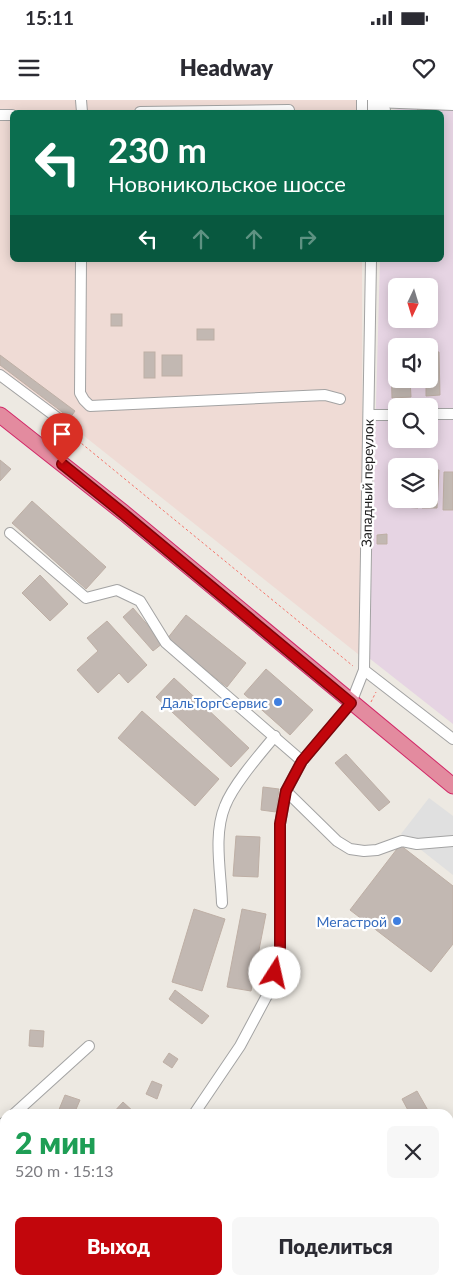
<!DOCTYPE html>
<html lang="ru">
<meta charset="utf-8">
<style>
:root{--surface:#fff;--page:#f7f7f7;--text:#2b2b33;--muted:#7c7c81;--accent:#c2060c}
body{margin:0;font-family:Lato,sans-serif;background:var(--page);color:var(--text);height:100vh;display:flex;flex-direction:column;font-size:19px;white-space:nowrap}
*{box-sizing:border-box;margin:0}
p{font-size:16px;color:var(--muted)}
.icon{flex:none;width:28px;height:28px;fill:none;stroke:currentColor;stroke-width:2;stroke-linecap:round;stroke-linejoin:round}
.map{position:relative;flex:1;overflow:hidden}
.panel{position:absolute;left:0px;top:1009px;width:454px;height:176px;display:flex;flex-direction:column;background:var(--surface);border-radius:15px 15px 0 0;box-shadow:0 2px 12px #0003}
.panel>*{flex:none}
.hud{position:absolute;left:10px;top:10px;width:434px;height:152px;border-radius:8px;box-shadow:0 2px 12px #0003;background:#0b6e4f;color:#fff;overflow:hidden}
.needle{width:32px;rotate:184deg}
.tools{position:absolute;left:388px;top:178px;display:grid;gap:10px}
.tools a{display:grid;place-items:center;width:50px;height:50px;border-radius:8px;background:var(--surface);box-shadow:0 2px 12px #0003;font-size:25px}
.pin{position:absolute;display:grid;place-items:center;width:42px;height:42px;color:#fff;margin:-51px -21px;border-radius:50% 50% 50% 0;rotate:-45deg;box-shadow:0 0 5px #0007}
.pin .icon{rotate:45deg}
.me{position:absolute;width:55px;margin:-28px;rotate:10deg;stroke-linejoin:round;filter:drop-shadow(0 0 4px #0008)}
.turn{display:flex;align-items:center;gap:18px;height:105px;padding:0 15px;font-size:22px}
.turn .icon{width:65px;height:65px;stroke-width:2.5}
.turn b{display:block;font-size:35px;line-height:42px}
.lanes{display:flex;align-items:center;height:48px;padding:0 15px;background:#0003;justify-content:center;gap:25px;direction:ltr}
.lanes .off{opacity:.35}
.round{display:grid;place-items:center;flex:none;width:52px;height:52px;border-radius:8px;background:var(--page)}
.head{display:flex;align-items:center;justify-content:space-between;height:85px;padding:0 15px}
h1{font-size:30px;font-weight:800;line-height:38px;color:#1e9e55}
.action{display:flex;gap:10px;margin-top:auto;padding:10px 15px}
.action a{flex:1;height:58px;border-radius:8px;background:var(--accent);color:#fff;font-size:20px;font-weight:800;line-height:58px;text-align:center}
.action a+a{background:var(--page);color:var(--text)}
.status{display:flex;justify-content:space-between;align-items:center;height:35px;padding:0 25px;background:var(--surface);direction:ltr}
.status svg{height:14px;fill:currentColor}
header{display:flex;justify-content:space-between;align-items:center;height:65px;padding:0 15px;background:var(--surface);font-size:22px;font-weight:800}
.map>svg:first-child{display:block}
</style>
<div class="status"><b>15:11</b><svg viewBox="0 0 49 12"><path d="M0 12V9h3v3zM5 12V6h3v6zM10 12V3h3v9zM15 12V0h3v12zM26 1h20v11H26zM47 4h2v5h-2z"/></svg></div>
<header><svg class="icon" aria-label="menu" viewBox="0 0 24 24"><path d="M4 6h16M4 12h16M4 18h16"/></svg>Headway<svg class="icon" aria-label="heart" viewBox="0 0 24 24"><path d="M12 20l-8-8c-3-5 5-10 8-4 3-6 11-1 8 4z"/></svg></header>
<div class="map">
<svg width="453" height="1184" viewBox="0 0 453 1184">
<rect width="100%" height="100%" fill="#ede9e2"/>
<path fill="#e6d4e3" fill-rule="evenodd" d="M453 0V624L369 558 380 160H441V12H380ZM396 186H429V219H396ZM396 246H429V279H396ZM396 306H429V339H396ZM396 366H429V399H396Z"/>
<path fill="#efdbd5" d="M0 0H362V12H12V160H362L363 558 0 269Z"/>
<path fill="#e0e0e0" d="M429 698 453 716V775L401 734Z"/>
<g fill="#c2b8b2" stroke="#beafa5">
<path d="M418 6H438V12H417Z"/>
<rect x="111" y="214" width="11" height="12"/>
<rect x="197" y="229" width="17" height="11"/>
<path d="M429 251 439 252 440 295 426 296V279H429Z"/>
<rect x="144" y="252" width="11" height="26"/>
<path d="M0 255 75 311 70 318 0 265Z"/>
<rect x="162" y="255" width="20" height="21"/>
<path d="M396 258V279H410L411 297 392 298 391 259Z"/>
<path d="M0 360 11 369 0 381Z"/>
<path d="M429 370H439L437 408H422L423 399H429Z"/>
<path d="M444 372H453V410H443Z"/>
<path d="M403 399H418V408L403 407Z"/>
<path d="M32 401 106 467 86 489 12 423Z"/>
<path d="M387 434V444H377V435Z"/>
<path d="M40 475 68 504 50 521 22 493Z"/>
<path d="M133 508 163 543 153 551 123 517Z"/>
<path d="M186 515 246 563 227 587 167 539Z"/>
<path d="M107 521 147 565 128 583 119 573 98 593 77 570 98 551 87 538Z"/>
<path d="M266 569 313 610 290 635 244 594Z"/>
<path d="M174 578 249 648 231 667 156 597Z"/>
<path d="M142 611 219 679 195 706 118 638Z"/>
<path d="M346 654 390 702 379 711 335 663Z"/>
<path d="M263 687 279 689 276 712 261 710Z"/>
<path d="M236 736 260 737 258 777 233 776Z"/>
<path d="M400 745 453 786V844L431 872 350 810Z"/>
<path d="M194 809 225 819 202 891 172 882Z"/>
<path d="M242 809 266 814 251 891 227 887Z"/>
<path d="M175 890 209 916 202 924 169 899Z"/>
<path d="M30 930 44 931 43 947 29 946Z"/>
<path d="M169 953 178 959 172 968 163 962Z"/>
<path d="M152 981 162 985 157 999 146 994Z"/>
<path d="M417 991 430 1014H410L402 999Z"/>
<path d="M65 995 80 1000 74 1014 58 1012Z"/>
<path d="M123 1002 135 1013 134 1014 113 1013Z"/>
<path d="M3 1126 5 1128V1143L0 1148V1129Z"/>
<path d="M365 1180H378L380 1184H358Z"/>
<path d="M398 1180H418L420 1184H400Z"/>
</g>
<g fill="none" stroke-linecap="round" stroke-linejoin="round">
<defs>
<g id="minor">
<path d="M81 0 82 12"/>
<path d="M362 0V12"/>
<path d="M373 2 453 5"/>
<path d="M373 9 385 10"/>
<path d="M140 12 289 10"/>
<path d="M373 12V0"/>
<path d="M0 15H12"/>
<path d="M81 160 80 293 84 300 90 306 325 295 340 299"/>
<path d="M0 275 67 325"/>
<path d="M429 314H453"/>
<path d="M369 315H396"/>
<path d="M10 433 86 498 117 490 140 501 166 543 302 661"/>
<path d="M364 570 453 639"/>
<path d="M286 691 337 741 350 749 364 751 377 750 402 741 417 744 453 741"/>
<path d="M222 803C221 772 213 735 225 706 233 685 260 654 275 636"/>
<path d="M14 1014 89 946"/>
<path d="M194 1014 240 946 271 888 280 858V724L286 691 302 661 351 603 364 570 371 160"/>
<path d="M0 1026 5 1022"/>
<path d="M449 1066 453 1064"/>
<path d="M2 1184 5 1180"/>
<path d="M233 1184 240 1180"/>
</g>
<path id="highway" d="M0 315 124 413 453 686"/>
</defs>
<use href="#minor" stroke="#a3a3a3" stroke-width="12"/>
<use href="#highway" stroke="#d22968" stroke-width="17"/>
<g stroke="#f5746b" stroke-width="1" stroke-dasharray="2.5 2.5" stroke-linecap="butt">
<path d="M70 334 353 566"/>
<path d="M371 602 376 592"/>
</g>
<use href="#minor" stroke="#fff" stroke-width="10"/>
<use href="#highway" stroke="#e38b9f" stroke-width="15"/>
</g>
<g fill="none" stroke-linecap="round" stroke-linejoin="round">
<defs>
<path id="route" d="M62 364 124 414 351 603 302 661 286 691 280 724V858L275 873"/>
</defs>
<use href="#route" stroke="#7e0408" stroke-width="12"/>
<use href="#route" stroke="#c2060c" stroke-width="9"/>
</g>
<g fill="#3f7fe0" stroke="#fff" stroke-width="2">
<circle cx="278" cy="602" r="5"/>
<circle cx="397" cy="821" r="5"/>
</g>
<g text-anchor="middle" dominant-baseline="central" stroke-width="4.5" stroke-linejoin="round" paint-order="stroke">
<g font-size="14" fill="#1c1c1c" stroke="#fff">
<text transform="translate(367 383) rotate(-89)">Западный переулок</text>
</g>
<g font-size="14" fill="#366cbe" stroke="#fff" text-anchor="end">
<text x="268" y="602">ДальТоргСервис</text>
<text x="387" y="821">Мегастрой</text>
</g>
</g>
</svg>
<div class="tools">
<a><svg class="needle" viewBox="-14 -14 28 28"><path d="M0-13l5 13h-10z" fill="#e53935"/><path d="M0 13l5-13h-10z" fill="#7c7c81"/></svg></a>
<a><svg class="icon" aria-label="sound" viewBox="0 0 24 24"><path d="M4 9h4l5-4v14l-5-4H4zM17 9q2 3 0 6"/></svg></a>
<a><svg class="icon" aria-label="search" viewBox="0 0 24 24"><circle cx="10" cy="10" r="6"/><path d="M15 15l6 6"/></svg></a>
<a><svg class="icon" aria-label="layers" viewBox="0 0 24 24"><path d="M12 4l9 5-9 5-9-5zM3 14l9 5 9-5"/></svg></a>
</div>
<div class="pin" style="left:62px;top:364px;background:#d93025"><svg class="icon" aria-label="arrive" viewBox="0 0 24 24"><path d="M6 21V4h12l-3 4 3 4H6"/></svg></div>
<svg class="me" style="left:275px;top:873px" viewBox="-20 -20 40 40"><circle r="19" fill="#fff"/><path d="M0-13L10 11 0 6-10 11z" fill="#c2060c"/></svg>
<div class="hud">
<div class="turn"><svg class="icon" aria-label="left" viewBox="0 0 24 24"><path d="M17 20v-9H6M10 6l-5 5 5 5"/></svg><div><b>230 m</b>Новоникольское шоссе</div></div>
<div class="lanes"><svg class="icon" aria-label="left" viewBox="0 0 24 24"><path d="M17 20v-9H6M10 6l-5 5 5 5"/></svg><svg class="icon off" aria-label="ahead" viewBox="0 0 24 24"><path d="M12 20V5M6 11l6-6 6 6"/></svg><svg class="icon off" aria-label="ahead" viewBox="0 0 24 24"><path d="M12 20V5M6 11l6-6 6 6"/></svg><svg class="icon off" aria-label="right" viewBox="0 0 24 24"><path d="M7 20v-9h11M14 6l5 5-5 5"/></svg></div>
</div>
<section class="panel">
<div class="head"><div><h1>2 мин</h1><p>520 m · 15:13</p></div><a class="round"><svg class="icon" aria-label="close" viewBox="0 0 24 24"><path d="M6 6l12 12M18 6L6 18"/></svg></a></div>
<div class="action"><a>Выход</a><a>Поделиться</a></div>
</section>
</div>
